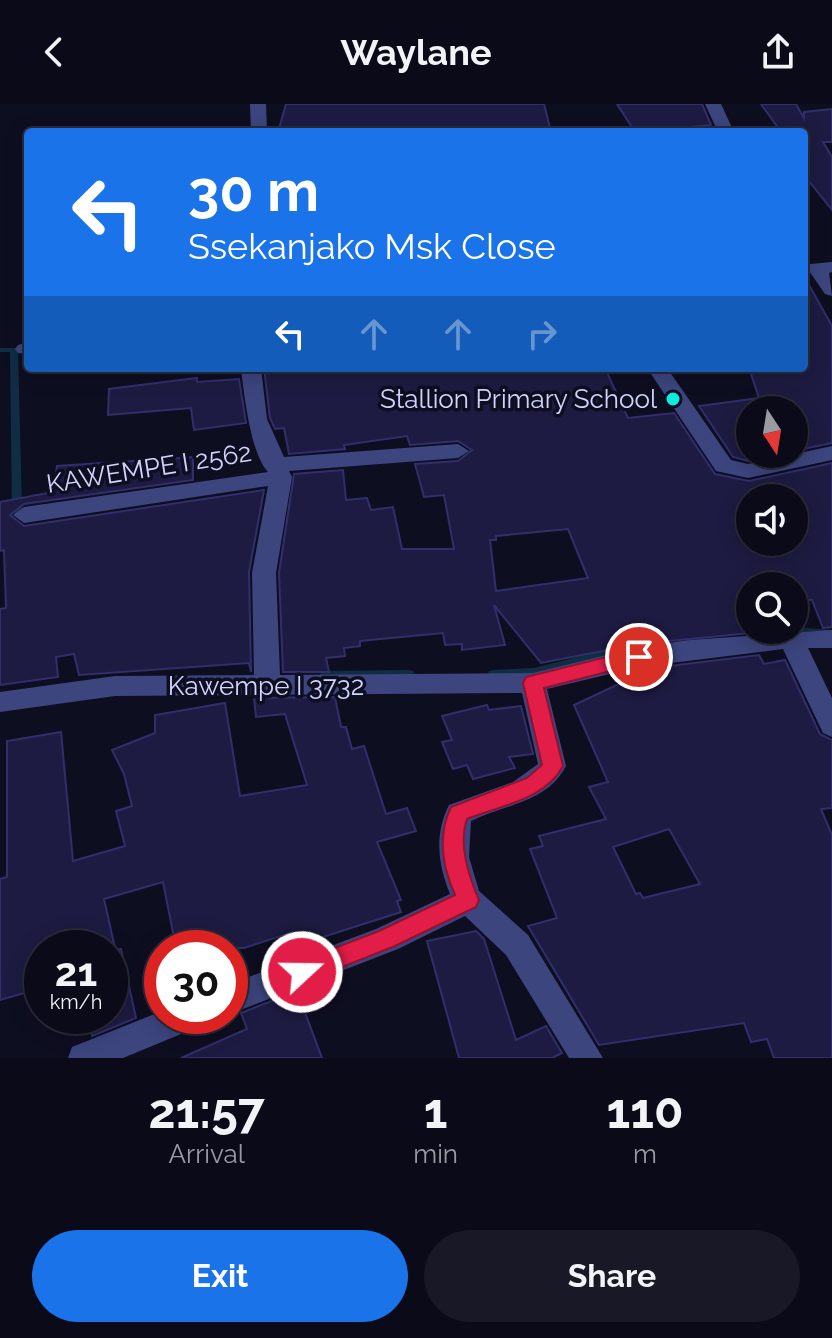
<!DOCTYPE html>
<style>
:root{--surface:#0a0a19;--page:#181826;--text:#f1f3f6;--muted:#999aa2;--line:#2a2b38;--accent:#1a73e8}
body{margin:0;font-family:Raleway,sans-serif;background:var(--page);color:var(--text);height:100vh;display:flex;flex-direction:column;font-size:30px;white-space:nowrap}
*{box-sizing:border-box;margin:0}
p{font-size:26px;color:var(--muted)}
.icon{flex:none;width:44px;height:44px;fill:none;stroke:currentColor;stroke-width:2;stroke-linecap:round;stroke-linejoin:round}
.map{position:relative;height:954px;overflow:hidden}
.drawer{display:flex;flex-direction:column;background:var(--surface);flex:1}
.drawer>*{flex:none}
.guide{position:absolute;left:24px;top:24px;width:784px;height:244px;border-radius:8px;box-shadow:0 4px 20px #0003,0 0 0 2px var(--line);background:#1a73e8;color:#fff;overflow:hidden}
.needle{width:52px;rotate:168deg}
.fabs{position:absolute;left:736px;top:292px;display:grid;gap:16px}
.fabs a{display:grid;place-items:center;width:72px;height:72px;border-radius:50%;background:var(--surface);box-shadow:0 4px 20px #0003,0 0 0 2px var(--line);font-size:40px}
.speed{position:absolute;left:24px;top:826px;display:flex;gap:16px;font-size:40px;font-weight:700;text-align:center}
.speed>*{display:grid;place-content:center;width:104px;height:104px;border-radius:50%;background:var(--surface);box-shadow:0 4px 20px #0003,0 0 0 2px var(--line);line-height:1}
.speed small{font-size:20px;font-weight:400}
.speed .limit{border:12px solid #d22;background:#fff;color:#111}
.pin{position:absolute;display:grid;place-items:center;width:68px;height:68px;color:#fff;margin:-34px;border:4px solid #fff;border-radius:50%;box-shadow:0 2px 8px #0007}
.me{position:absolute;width:88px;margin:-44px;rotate:69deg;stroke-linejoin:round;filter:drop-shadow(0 0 6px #0008)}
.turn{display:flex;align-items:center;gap:28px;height:168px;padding:0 32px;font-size:36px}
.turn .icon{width:104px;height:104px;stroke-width:2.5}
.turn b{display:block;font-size:56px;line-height:68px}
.lanes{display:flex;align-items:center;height:76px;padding:0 32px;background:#0003;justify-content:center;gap:40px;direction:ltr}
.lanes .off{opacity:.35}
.eta{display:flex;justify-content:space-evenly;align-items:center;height:136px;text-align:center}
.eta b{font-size:48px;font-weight:700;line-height:56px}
.primary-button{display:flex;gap:16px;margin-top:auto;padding:16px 32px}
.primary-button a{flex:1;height:92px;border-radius:48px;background:var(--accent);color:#fff;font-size:32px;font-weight:700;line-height:92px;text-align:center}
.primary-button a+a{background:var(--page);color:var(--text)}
header{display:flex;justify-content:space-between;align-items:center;height:104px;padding:0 32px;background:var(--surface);font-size:36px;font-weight:700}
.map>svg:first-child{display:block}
</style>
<header><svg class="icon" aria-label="back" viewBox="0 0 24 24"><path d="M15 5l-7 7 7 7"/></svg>Waylane<svg class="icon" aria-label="share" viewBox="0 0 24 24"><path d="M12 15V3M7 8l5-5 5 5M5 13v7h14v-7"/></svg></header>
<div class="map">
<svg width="832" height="954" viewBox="0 0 832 954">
<rect width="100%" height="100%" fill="#0e0e21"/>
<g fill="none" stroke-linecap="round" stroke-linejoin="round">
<g fill="#102d44" fill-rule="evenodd">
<path d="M0 244H14L18 246 22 404 30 403 35 406 33 408 17 411 12 408 10 248H0Z"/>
<path d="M794 523 832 526V534L788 530 784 529 783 526H794Z"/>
<path d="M657 533 661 534 662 537 661 540 534 572 493 574 489 573 488 570 489 567 493 566 534 564Z"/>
<path d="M409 566 413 567 414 570 413 573 409 574 325 575 321 574 320 571 321 568 325 567Z"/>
</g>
</g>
<g fill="#1d1b41" stroke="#302f6c" stroke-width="2" fill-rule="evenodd">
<path d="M286 0H544L551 28H278Z"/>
<path d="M617 0H702L711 21 635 28Z"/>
<path d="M761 0H796L804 14V8L832 5V38H823L832 53V106L804 71V28H781Z"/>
<path d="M804 172 832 222V339L794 347V306H750V350H780L748 357 733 353 699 302 759 294 749 264H804Z"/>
<path d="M264 264H526V268L605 264 628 314 674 309 715 370 749 377 832 359V523L823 524 812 496 794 495V482H750V529L639 540 541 559 494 501 505 541 462 546V540L445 541 443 529 360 537V542L344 544 345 552 326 554 329 568H283L279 469 294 370 343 366 346 396 367 394 371 406 393 403 402 445H454L444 391 424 393 415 360 458 357 472 346 458 337 410 341 407 332 344 341 345 345 289 350 284 324 275 325 270 314ZM750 394H794V438H750ZM568 425 588 474 496 487 490 436H496V432Z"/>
<path d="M197 274V278L239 275 246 319 194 326 191 304 108 311 109 285Z"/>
<path d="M193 353V376L24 400 10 411 24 422 264 386 249 468 251 568 249 559 79 571 74 550 56 553 58 573 0 581V505L6 504 4 446 0 447V398L53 388 57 362Z"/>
<path d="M759 551 764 560 785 556 820 630 832 636V704L821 705 832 731V954H774L767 935 751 938 744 919 599 941 528 822 557 814 530 745 543 742 539 732 606 715 589 683 608 678 574 601 653 564ZM669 725 700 780 643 794 640 789 636 790 613 743Z"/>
<path d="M335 593 341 623H346L352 645 364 642 386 710 407 704 416 727 377 738 401 796 397 797 401 808 298 841 293 828 244 844H176L163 778 104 795 115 844H42V884L0 896V775L7 773V637L61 628 73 757 125 742 116 707 132 702 124 670 112 646 155 629V611L225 599 240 692 307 681 285 610 256 613 254 594Z"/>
<path d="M487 601 489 606 521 602 533 650 509 653 515 664 473 675 467 661 453 665 442 638 452 636 442 612Z"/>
<path d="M476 827 484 835 516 936 546 922 562 949 552 954H459L427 837Z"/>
<path d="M121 845 136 914 92 932 88 912H110V846Z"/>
<path d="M297 887 322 954H181L247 925 241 909Z"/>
</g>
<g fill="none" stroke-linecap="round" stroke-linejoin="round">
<g fill="#3c457e" fill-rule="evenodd">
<path d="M250 0H266L267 28H251Z"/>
<path d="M705 0H721L734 28H718Z"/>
<path d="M832 158V168L829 169 832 192 825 190 807 164 810 160Z"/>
<path d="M28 238V250L18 249 15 245 18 241Z"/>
<path d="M241 264H261L267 315 284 353 458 340 469 347 458 354 289 367 292 373 276 469 280 571 533 569 639 543 690 536 832 526V544H808L832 594V633L823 629 783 545 639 563 547 585 566 662C547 699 505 700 471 717L469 753 479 787 528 831 603 954H569L506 851 465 812 398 845 230 910V880L376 825 450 790C438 760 434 731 449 701L513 678 538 660 522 589 115 592 0 608V588L115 572 254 571 252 469 268 382 24 419 13 411 24 403 268 368C251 351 244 291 241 264Z"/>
<path d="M647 264H667L731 356 748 360 832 342V356L748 374 716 367Z"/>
<path d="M162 907V912H203L198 923 123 954H68L72 943Z"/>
</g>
</g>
<path fill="#e11d48" stroke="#92132f" stroke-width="2" d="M639 545 648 553 646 558 544 584 563 662C546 695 500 702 467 715 458 741 469 772 479 796L476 803 395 842 302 879 293 875 290 868 293 860 379 827 455 791C442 762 437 732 451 703L527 674 542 661 523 579 526 573Z"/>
<circle fill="#0ceddd" stroke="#0e0e21" stroke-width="3" cx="673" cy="295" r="8"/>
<g text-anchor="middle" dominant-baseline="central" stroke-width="7" stroke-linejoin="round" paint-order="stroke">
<g font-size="26" fill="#d1d3fd" stroke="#0e0e21" text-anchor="end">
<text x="657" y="295">Stallion Primary School</text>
</g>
<g font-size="26" fill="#d1d3fd" stroke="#0e0e21">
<text transform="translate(149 364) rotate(-9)">KAWEMPE I 2562</text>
<text x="266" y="582">Kawempe I 3732</text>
</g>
</g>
</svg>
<div class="fabs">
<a><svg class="needle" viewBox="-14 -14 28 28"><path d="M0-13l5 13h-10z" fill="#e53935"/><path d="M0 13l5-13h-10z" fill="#999aa2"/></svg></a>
<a><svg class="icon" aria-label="sound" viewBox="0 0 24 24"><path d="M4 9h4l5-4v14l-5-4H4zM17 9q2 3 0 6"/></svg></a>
<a><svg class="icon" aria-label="search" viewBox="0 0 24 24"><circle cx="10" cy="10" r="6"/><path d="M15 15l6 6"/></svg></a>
</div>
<div class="speed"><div>21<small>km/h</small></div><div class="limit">30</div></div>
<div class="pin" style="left:639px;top:553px;background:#d93025"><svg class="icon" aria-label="arrive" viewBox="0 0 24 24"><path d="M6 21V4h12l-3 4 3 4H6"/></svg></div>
<svg class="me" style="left:302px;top:868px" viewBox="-20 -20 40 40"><circle r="17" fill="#e11d48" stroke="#fff" stroke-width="3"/><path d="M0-11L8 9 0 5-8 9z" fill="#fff"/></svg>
<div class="guide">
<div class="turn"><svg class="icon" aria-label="left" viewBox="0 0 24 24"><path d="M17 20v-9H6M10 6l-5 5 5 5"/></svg><div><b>30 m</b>Ssekanjako Msk Close</div></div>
<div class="lanes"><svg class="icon" aria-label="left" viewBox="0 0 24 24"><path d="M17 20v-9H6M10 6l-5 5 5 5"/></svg><svg class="icon off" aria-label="ahead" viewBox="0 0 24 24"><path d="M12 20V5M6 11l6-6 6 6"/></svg><svg class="icon off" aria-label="ahead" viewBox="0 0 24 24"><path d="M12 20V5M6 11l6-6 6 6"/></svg><svg class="icon off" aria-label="right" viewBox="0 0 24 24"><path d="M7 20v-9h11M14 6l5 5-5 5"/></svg></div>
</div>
</div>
<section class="drawer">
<div class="eta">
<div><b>21:57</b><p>Arrival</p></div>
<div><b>1</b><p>min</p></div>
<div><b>110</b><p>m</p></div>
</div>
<div class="primary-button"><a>Exit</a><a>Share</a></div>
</section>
